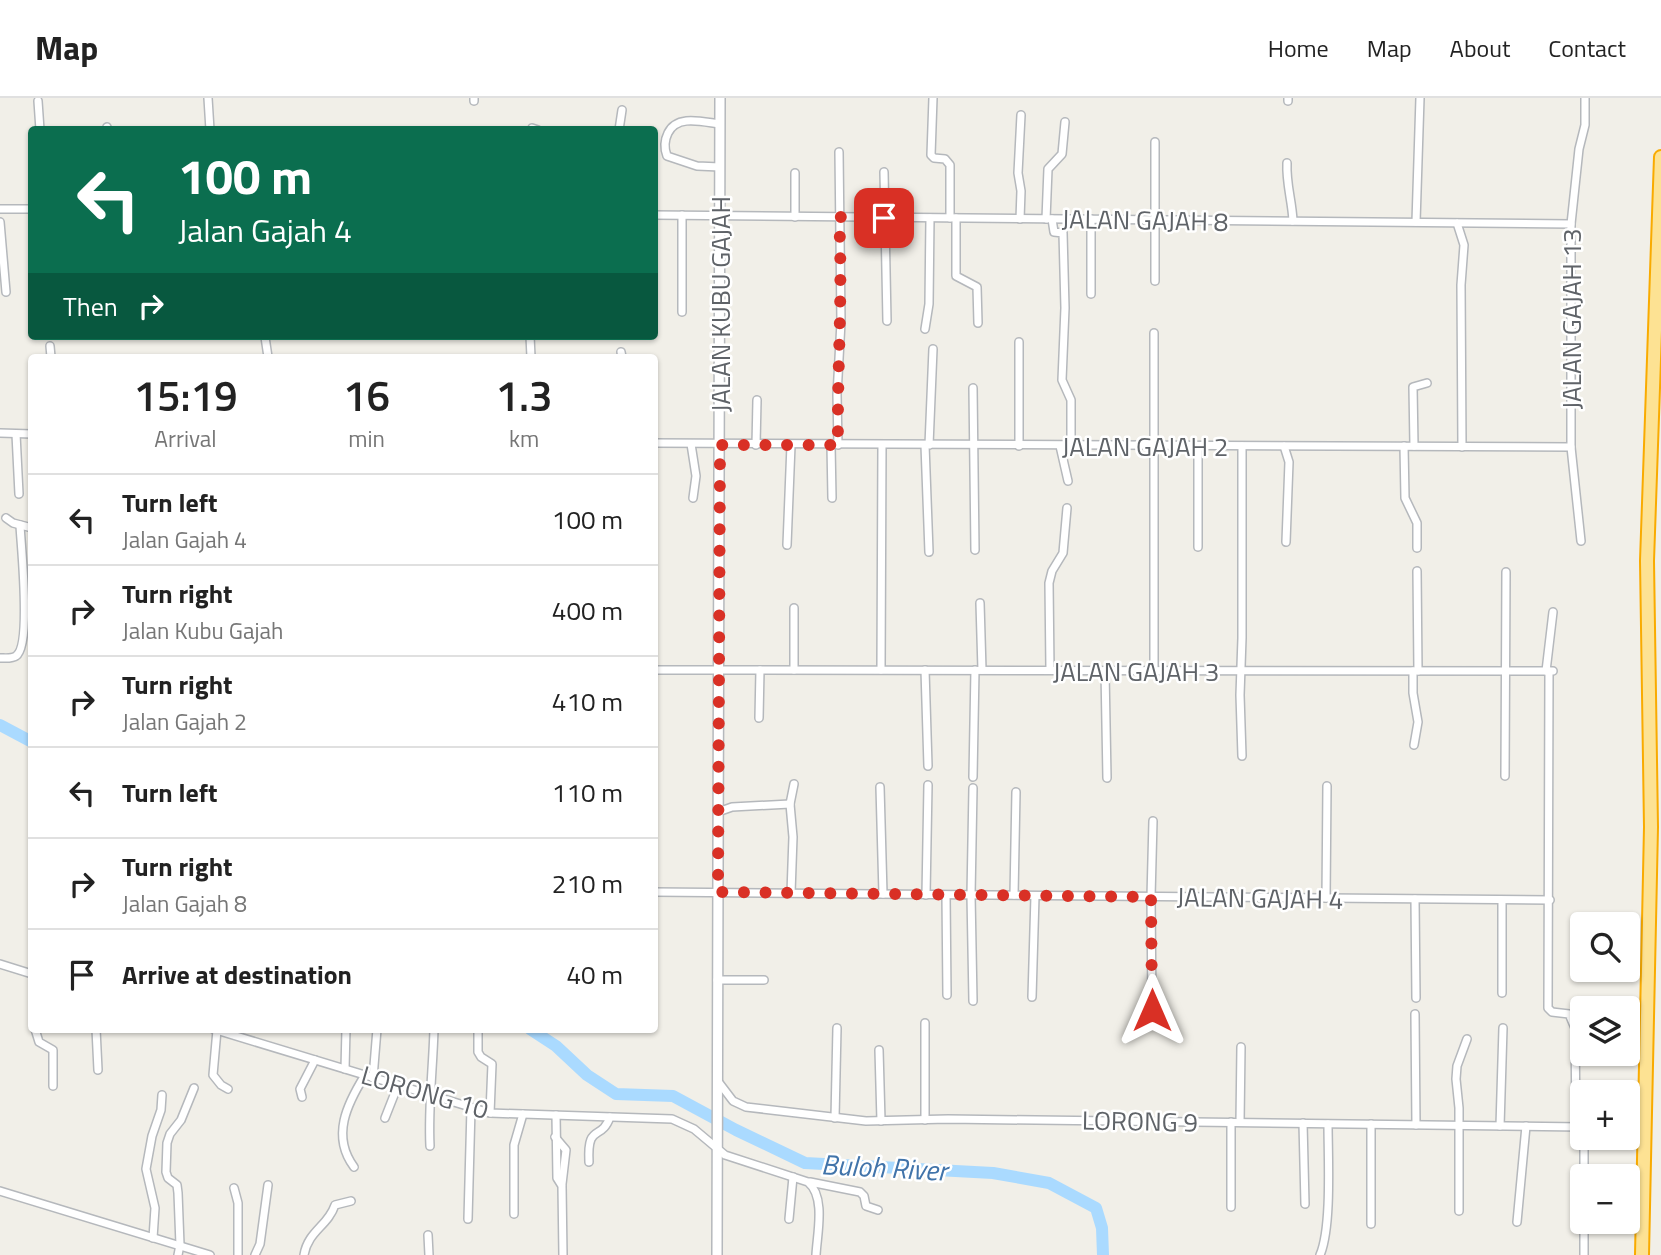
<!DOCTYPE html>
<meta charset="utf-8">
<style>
:root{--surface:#fff;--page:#f2f2f2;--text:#222;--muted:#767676;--line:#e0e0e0}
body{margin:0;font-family:"Titillium Web",sans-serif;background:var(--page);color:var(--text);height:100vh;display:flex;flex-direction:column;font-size:26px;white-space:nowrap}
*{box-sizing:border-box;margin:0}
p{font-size:23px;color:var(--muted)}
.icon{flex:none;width:38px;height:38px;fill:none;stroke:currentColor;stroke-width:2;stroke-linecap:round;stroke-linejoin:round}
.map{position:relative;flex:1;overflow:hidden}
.sheet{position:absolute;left:28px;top:256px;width:630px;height:679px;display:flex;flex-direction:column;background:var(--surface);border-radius:7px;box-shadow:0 2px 5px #0004}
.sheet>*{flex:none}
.guide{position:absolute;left:28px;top:28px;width:630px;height:214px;border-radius:7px;box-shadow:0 2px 5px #0004;background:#0b6e4f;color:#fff;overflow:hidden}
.buttons{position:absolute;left:1570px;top:814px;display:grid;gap:14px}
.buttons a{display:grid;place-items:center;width:70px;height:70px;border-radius:7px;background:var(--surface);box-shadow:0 2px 5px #0004;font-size:35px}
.pin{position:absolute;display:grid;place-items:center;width:60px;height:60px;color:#fff;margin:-30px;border-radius:14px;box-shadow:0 4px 10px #0006}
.me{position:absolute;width:77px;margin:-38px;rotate:0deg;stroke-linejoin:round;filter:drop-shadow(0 0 5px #0008)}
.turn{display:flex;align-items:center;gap:24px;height:147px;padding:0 35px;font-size:32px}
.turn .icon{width:91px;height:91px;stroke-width:2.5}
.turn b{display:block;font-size:49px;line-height:60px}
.then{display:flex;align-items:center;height:66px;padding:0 35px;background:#0003;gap:14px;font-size:26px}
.eta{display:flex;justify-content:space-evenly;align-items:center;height:119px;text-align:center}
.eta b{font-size:42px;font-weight:600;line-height:49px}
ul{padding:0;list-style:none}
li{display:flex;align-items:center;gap:21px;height:91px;padding:0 35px;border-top:2px solid var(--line)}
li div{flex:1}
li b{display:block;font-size:26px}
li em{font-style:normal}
header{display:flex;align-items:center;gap:42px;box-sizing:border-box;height:98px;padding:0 35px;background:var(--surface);border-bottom:2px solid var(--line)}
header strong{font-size:33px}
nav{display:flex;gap:38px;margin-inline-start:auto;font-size:24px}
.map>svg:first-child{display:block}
</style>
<header>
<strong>Map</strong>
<nav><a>Home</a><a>Map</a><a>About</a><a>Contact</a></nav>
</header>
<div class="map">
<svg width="1661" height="1157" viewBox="0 0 1661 1157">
<rect width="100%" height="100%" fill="#f1efe8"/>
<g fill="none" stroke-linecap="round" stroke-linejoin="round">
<g stroke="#aadaff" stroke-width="12">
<path d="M0 627 32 644"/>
<path d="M530 931 556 948 587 977 616 996 673 998 736 1032 805 1065 993 1075 1049 1085 1096 1110 1102 1130 1103 1157"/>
</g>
<defs>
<g id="minor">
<path d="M208 0 210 32"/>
<path d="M933 0 931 57 934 60 945 61 950 67V120"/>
<path d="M38 3 40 32"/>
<path d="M474 3V0"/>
<path d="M1288 3V0"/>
<path d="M107 29 108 32"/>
<path d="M532 30 538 32"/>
<path d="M619 32 622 12"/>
<path d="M1287 65C1286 86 1292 102 1293 123"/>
<path d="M720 69 697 68 667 58C664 50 664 43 668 35 677 16 703 24 720 26"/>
<path d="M884 74 887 223"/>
<path d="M795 75V119"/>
<path d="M0 111H32"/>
<path d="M654 117 1571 126"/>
<path d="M682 117V214"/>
<path d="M956 120V178L977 189 978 225"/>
<path d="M1020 121 1021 93 1018 75 1021 17"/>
<path d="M1046 121 1048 71 1062 56 1065 24"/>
<path d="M1052 121 1054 134 1063 135 1065 210 1062 282 1071 302V348"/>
<path d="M1091 121V196"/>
<path d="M0 124 6 194"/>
<path d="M1416 124 1420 0"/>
<path d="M1457 125 1464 147 1461 187 1462 349"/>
<path d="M1155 183V44"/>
<path d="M925 231 929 206 930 120"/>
<path d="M1154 235V573"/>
<path d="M530 238 531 259"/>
<path d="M265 239 268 259"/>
<path d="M50 248 51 259"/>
<path d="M621 254 622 259"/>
<path d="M973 290 975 452"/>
<path d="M0 335 32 336"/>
<path d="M16 336 19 396"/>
<path d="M654 345 1571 349"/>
<path d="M691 346 696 378 693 400"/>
<path d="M756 347 757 302"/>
<path d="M831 347 832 400"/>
<path d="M838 347 837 297 841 224 839 54"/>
<path d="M925 347 929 454"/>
<path d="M929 347 933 251"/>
<path d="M1019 348V244"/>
<path d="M1060 348 1068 383"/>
<path d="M1198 348V449"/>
<path d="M1242 348V540L1240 597 1242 658"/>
<path d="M1284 348 1289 364 1286 444"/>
<path d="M1404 348 1405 400 1417 425V450"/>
<path d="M1414 348 1413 289 1427 285"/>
<path d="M6 420 13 425 32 430"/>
<path d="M1581 443 1571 349V126L1579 51 1585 27V0"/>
<path d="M787 447 791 347"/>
<path d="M1417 473 1418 573"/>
<path d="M980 505 982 572"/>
<path d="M794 510V572"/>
<path d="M0 560C5 560 12 561 16 558 32 547 21 449 20 427"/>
<path d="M654 572 1553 573"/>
<path d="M881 572 882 347"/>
<path d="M925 572 928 668"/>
<path d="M1050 572 1049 485 1052 473 1063 455 1067 410"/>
<path d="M1105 573 1107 680"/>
<path d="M1413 573V595L1418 624 1414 647"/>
<path d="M1546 573 1553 514"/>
<path d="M1549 573 1548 910 1552 914 1569 916 1575 930 1576 1028"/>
<path d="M759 620 760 572"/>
<path d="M1505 678 1506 474"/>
<path d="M973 679 975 572"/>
<path d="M880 689 883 796"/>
<path d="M973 690 971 797 973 903"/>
<path d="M718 714 732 709 790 706"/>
<path d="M654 794 1550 802"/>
<path d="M791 795 793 739 790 706 794 686"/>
<path d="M926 797 928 687"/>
<path d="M946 797 947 897"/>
<path d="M1014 797 1016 694"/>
<path d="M1326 800 1327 688"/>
<path d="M1415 801 1416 900"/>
<path d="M0 866 32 876"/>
<path d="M717 882H764"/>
<path d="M1502 895V802"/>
<path d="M1032 899 1035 798"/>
<path d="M1152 912 1151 799 1153 723"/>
<path d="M1415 916 1416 1027"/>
<path d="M925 925V1022"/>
<path d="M35 931 39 944 53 952V988"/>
<path d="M96 931 98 972"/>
<path d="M213 931 490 1015 672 1021 694 1031 725 1057 808 1084C826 1099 817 1136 816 1157"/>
<path d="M478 931V954L481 959 492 966 490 1015"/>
<path d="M217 932 213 977 221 987 228 991"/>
<path d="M879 952 881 1023"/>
<path d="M345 971 346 931"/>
<path d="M373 980 377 931"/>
<path d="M717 982 733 1003 746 1009 866 1023 948 1021 1582 1029"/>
<path d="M302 999 300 991 315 962"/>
<path d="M556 1017 557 1080 562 1088 563 1157"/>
<path d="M385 1020 398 987"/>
<path d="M835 1020 837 930"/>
<path d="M1231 1024V1109"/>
<path d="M1240 1024 1241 949"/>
<path d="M1303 1025 1305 1106"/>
<path d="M1500 1028 1503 930"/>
<path d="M555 1039 566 1052 562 1086"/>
<path d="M430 1048C428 1009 433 970 434 931"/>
<path d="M589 1064C587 1024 601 1044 610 1019"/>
<path d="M354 1069C331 1038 347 1006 365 977"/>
<path d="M1584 1078V1040"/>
<path d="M810 1084 860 1094 864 1098 866 1108 878 1112"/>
<path d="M234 1090 238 1105V1157"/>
<path d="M0 1093 210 1157"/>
<path d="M1459 1113V1010L1456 981 1457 968 1467 941"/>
<path d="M514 1116V1047L523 1016"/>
<path d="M468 1121 471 1010"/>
<path d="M789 1121 793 1079"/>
<path d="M1517 1124 1526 1028"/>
<path d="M1371 1126V1026"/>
<path d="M428 1137 429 1157"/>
<path d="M153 1140 155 1110 146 1071 152 1038 161 1012 162 997"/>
<path d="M178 1157 180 1147 178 1095 177 1087 168 1080 166 1074 167 1045 170 1036 181 1022 194 990"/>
<path d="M255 1157 260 1146 268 1087"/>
<path d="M304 1157C308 1133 328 1128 335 1107L351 1103"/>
<path d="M1320 1157C1332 1129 1328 1058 1328 1026"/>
<path d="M1584 1157V1124"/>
</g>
<path id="tertiary" d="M717 1157 720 0"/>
<path id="motorway" d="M1642 1157 1651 729 1647 463 1661 59"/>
</defs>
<use href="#minor" stroke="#b5b8bc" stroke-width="10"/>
<use href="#tertiary" stroke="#b5b8bc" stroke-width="12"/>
<use href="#motorway" stroke="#f9ab00" stroke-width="16"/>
<use href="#minor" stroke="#fff" stroke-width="7"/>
<use href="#tertiary" stroke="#fff" stroke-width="9"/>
<use href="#motorway" stroke="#fde293" stroke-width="12"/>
</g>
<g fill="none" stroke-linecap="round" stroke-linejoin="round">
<path stroke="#d93025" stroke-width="12" stroke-dasharray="0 21.6" d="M884 120 839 119C843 195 837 271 838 347H720L718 794 1151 799 1152 912"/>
</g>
<g text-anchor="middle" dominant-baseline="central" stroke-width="5" stroke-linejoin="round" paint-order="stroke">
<g font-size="26" fill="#5f6368" stroke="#fff">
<text transform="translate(1145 122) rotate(1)">JALAN GAJAH 8</text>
<text transform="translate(720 206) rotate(-90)">JALAN KUBU GAJAH</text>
<text transform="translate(1571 221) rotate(-90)">JALAN GAJAH 13</text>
<text x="1145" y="348">JALAN GAJAH 2</text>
<text x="1136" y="573">JALAN GAJAH 3</text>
<text transform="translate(1260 800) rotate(1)">JALAN GAJAH 4</text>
<text transform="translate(425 994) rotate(16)">LORONG 10</text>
<text transform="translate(1140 1023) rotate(1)">LORONG 9</text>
</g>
<g font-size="28" font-style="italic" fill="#4174aa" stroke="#fff">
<text transform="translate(884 1069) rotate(3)">Buloh River</text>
</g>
</g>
</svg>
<div class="buttons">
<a><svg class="icon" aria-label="search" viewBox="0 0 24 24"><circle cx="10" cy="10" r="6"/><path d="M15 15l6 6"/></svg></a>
<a><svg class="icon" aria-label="layers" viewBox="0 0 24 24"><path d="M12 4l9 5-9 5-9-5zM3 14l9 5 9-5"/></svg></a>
<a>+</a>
<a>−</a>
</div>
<div class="pin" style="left:884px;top:120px;background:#d93025"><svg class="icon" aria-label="arrive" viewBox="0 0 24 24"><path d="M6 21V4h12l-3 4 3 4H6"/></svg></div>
<svg class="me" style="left:1152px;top:912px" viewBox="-20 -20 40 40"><path d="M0-17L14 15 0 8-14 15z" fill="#d93025" stroke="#fff" stroke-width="4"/></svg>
<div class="guide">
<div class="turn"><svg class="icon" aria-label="left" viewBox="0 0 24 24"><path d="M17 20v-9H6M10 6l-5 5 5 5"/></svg><div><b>100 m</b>Jalan Gajah 4</div></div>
<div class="then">Then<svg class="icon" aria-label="right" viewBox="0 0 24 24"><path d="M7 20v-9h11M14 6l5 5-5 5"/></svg></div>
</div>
<section class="sheet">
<div class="eta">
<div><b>15:19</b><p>Arrival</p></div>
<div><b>16</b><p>min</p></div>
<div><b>1.3</b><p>km</p></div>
</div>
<ul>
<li><svg class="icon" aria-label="left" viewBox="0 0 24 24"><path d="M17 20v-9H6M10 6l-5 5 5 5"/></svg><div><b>Turn left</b><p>Jalan Gajah 4</p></div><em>100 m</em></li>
<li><svg class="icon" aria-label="right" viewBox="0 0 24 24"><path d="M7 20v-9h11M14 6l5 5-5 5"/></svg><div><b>Turn right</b><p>Jalan Kubu Gajah</p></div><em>400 m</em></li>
<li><svg class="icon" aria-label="right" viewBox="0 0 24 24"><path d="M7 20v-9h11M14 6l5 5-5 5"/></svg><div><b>Turn right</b><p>Jalan Gajah 2</p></div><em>410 m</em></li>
<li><svg class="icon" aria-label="left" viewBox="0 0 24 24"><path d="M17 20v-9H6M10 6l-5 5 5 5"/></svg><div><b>Turn left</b></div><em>110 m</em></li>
<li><svg class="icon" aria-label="right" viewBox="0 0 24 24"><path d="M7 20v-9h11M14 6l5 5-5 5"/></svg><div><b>Turn right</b><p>Jalan Gajah 8</p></div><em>210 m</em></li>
<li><svg class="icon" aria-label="arrive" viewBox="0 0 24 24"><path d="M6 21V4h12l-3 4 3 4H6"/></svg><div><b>Arrive at destination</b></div><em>40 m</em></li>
</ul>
</section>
</div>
